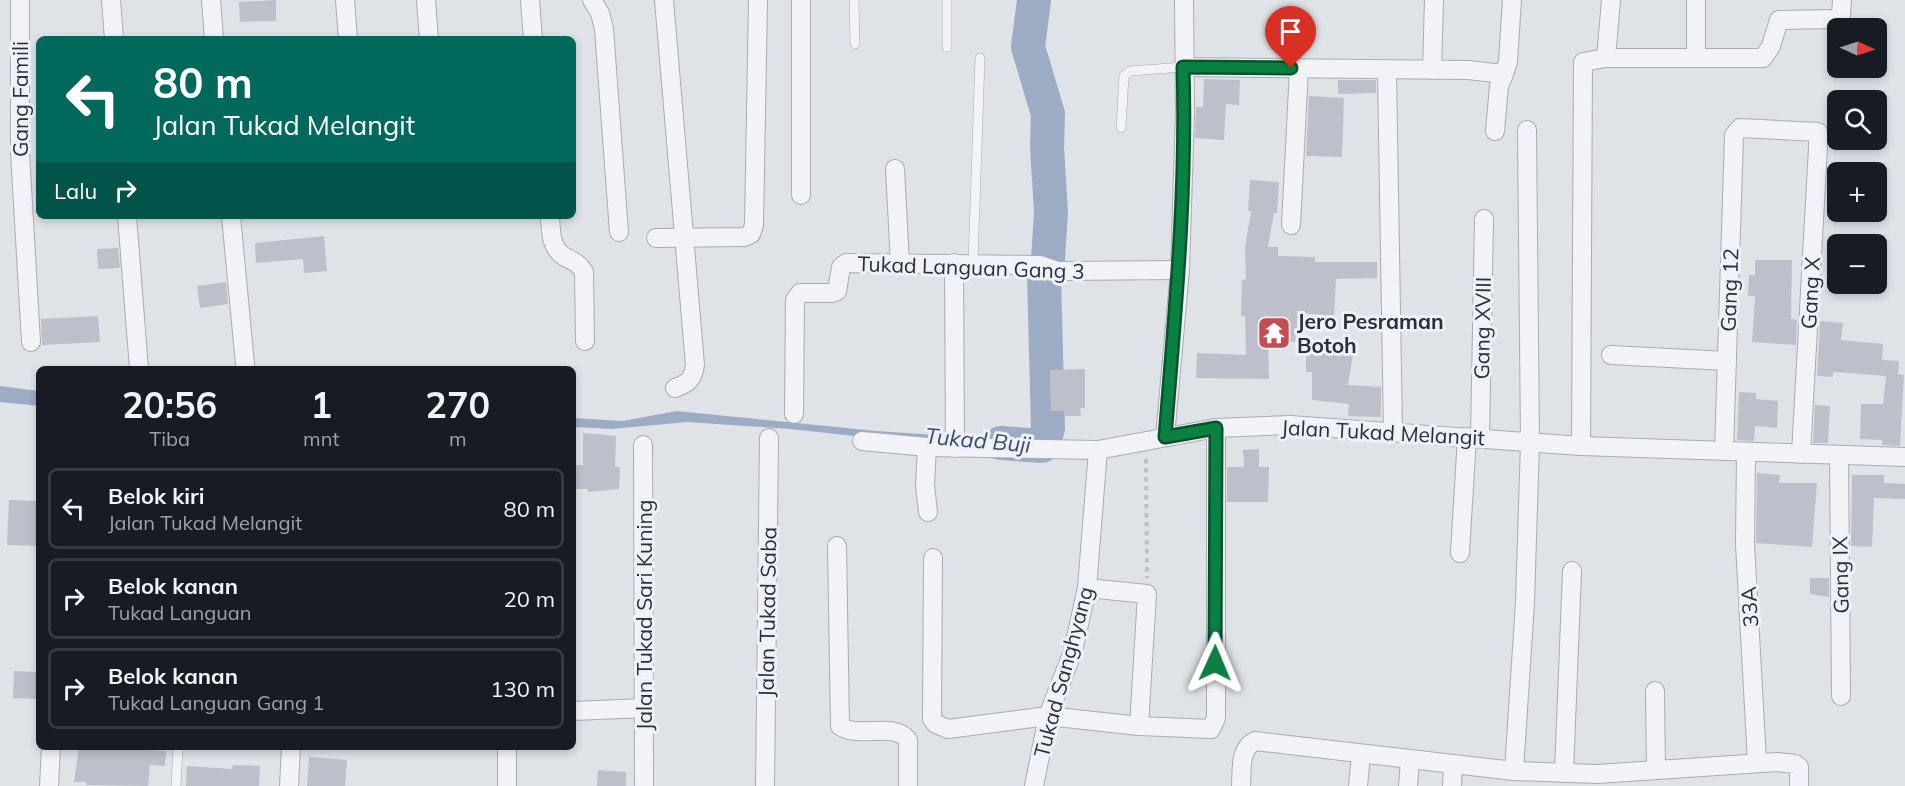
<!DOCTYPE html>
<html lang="id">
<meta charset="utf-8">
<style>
:root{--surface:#171b24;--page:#242831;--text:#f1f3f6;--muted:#9ea1a6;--line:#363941}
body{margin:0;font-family:Mulish,sans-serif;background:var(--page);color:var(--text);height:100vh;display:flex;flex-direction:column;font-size:22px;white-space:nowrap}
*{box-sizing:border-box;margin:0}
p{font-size:20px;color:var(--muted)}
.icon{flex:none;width:33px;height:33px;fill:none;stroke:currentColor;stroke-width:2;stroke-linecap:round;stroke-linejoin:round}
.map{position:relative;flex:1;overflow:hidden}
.side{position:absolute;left:36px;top:366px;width:540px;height:384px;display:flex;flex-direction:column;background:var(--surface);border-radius:9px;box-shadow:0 3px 9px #0003}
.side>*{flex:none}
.banner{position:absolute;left:36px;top:36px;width:540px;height:183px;border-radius:9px;box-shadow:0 3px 9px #0003;background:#00695c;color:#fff;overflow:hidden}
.needle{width:39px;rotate:93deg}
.controls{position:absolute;left:1827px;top:18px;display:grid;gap:12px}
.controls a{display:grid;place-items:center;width:60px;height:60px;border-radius:9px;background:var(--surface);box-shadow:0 3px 9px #0003;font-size:30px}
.pin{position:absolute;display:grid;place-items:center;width:51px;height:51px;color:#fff;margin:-62px -26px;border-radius:50% 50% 50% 0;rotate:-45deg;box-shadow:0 0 6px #0007}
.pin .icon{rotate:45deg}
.me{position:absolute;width:66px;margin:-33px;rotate:1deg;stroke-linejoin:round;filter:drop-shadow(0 0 4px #0008)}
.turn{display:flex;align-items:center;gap:21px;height:126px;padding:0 18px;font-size:27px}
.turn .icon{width:78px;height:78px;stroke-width:2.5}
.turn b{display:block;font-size:42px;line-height:51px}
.then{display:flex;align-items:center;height:57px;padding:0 18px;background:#0003;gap:12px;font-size:22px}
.eta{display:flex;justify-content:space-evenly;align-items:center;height:102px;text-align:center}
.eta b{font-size:36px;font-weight:700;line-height:42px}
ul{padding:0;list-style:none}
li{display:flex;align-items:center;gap:18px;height:81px;margin:0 12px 9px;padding:0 6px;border:3px solid var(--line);border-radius:9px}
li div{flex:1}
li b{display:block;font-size:22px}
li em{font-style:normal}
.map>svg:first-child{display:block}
</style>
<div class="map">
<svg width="1905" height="786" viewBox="0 0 1905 786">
<rect width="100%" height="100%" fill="#dfe2e7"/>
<g fill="#9dacc5">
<path d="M0 386 39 391V406L0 402Z"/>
<path d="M677 411 876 431 1055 443 909 442 790 429 687 422 612 429 573 427V418L623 421Z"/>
</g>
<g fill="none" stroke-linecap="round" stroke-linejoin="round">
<path stroke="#9dacc5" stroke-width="34" d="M1001 443 1042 446 1048 429 1044 275 1048 259 1051 212 1047 147 1048 114 1028 47 1034 0"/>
</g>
<g fill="#bdc0ca">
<path d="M276 0V21L240 22 239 2Z"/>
<path d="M1204 79 1240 80 1239 105 1226 104 1224 140 1195 138 1196 107H1203Z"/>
<path d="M1338 80H1376V93L1338 94Z"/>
<path d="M1309 96 1344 98 1342 157 1306 156Z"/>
<path d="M1250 180 1279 182 1277 213H1274L1268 247H1278V256L1315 257V262H1377V278L1336 279 1334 316 1301 313 1302 341 1268 343 1269 379 1196 378 1197 353 1246 355 1245 316H1241L1242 279 1246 280 1245 247 1251 211H1248Z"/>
<path d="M324 236 327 271 304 273 303 259 256 263 255 243Z"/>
<path d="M118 248 120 268 98 269 97 249Z"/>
<path d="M1755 260H1792L1791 319 1797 320 1796 345 1752 342 1755 296H1748L1749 275H1755Z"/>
<path d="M226 282 228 304 200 308 197 286Z"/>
<path d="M98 316 100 342 42 345 41 319Z"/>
<path d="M1820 321 1843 323 1841 340 1883 344 1882 360 1899 361 1898 374 1904 375 1900 446 1882 445V440L1860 439 1861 404H1883L1886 376 1833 372V377L1817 376Z"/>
<path d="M1306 352 1353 354 1348 385 1381 387V417L1348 416 1349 404 1312 400V372H1306Z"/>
<path d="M1085 369V408H1080L1081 416H1064V411H1051L1050 370Z"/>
<path d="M1739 392 1756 393V399L1778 401 1777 428 1755 426 1754 441 1737 440Z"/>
<path d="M1815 405 1830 406 1828 443H1813Z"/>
<path d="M583 433 616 436 615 467H620L619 489 588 492V489H573V465H583Z"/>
<path d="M1259 449V467H1269L1268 502H1227V467H1244L1243 450Z"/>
<path d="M1757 473 1780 475 1779 483H1817L1812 547 1756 543Z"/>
<path d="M1852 475H1884V483L1905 484V499L1874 498 1872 547 1851 546Z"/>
<path d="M9 500 39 501V546L7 545Z"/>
<path d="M1810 578H1829V597L1810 594Z"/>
<path d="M14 671 39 672V699L13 698Z"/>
<path d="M79 747 166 751 165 766 150 765 148 786 86 785V782H74Z"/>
<path d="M309 757 347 760 345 786H307Z"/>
<path d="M233 765 260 766 259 786H186L187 766 232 769Z"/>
<path d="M598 770 626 772V786H597Z"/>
</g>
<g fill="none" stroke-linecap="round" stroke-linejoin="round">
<defs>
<g id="lane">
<path d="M854 0 855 44"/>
<path d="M947 47V0"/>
<path d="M1121 128 1124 76 1130 71 1183 67"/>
<path d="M973 264 980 58"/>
<path d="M176 786 178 747"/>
</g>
<g id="street">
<path d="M20 0V152L31 342"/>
<path d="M111 0 114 39"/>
<path d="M211 0 214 39"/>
<path d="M345 0 348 39"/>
<path d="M426 0 429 39"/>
<path d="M530 0 533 39"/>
<path d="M592 0 600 13 604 29 619 232"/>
<path d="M664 0 695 365C693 379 689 383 675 388"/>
<path d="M1606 58 1611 0"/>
<path d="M1696 58V0"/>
<path d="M1183 67 1468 70 1504 74 1499 86 1495 131"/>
<path d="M1432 70 1434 0"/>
<path d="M1387 71 1393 432"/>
<path d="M1504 74 1508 62 1512 0"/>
<path d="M895 169 900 263"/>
<path d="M801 195V0"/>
<path d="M127 216 139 369"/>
<path d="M231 216 245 364"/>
<path d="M550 216C551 231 550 248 565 257 573 261 579 263 584 272L585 341"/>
<path d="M1291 225 1299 69"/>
<path d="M656 238 744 237 751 234 754 225 758 0"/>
<path d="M954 263 955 448"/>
<path d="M1611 355 1727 361"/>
<path d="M794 414 795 300 800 293H832L837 291 841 267 846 263 1040 265 1058 271 1180 270"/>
<path d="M1165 437 1180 270 1185 112 1184 0"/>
<path d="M1480 437 1484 219"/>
<path d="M862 441 927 447 1098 450 1216 428 1290 425 1581 446 1905 457"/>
<path d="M643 445 644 786"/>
<path d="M1581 446 1583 62 1606 58H1763L1771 46 1779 20 1836 19 1841 15 1842 0"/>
<path d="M927 447 925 485 928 512"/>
<path d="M1724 451 1734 135 1740 128 1818 132V148L1801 454"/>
<path d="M1746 452 1745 544 1757 762"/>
<path d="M1839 455 1841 696"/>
<path d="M837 546 840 726C858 739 894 721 908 740V786"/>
<path d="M1460 553 1467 437"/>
<path d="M933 558 932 719 936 724 948 729 1048 716 1139 726 1211 729 1216 718V428"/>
<path d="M1087 588 1147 594 1139 726"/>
<path d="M1655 691 1656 770"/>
<path d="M573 711 645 708"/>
<path d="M1514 771 1525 602 1530 443 1527 130"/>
<path d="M1564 773 1572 571"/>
<path d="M49 786 51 747"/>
<path d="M289 786 291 747"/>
<path d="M507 786V747"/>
<path d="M765 786 769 438"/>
<path d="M1034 786 1048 716 1073 651 1087 588 1098 450"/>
<path d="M1241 786C1242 770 1239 749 1255 741L1514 771 1597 774 1777 762 1795 764 1799 767V786"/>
<path d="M1358 786 1361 755"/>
<path d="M1408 786 1410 761"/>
<path d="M1452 786 1453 765"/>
</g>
</defs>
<use href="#lane" stroke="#a8acb4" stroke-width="10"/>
<use href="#street" stroke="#a8acb4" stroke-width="20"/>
<path stroke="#bec0c6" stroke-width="4" stroke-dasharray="4.5 4.5" stroke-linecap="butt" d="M1146 459 1147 578"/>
<use href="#lane" stroke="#f2f3f6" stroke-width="9"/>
<use href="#street" stroke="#f2f3f6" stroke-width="18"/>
</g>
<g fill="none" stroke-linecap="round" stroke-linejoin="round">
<defs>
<path id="route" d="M1215 663 1216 428 1165 437C1175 313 1187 191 1183 67L1291 68"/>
</defs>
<use href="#route" stroke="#07532c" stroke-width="15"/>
<use href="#route" stroke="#0b8043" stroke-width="10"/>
</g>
<defs>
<symbol id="temple-square" viewBox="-11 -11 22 22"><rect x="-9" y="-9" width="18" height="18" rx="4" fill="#c34d53" stroke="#eef1f5"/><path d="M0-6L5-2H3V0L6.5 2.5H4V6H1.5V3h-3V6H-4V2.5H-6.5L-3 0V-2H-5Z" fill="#fff"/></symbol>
</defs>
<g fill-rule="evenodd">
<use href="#temple-square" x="1255" y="314" width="38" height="38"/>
</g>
<g text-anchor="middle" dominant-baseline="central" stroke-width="6" stroke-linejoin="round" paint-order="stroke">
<g font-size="21" fill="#292f3d" stroke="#eef1f5">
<text transform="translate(20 99) rotate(-90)">Gang Famili</text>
<text transform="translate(971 267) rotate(2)">Tukad Languan Gang 3</text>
<text transform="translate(1729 290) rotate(-88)">Gang 12</text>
<text transform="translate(1810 293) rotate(-87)">Gang X</text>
<text transform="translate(1482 328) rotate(-89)">Gang XVIII</text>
<text transform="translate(1383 432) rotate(3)">Jalan Tukad Melangit</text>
<text transform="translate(1840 575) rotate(-91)">Gang IX</text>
<text transform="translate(1749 607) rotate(-94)">33A</text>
<text transform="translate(767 612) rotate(-89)">Jalan Tukad Saba</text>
<text transform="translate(644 615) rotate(-90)">Jalan Tukad Sari Kuning</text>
<text transform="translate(1063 672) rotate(-75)">Tukad Sanghyang</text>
</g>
<g font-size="21" font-weight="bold" fill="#292f3d" stroke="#eef1f5" text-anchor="start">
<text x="1297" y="321">Jero Pesraman<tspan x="1297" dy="24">Botoh</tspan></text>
</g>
<g font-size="22" font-style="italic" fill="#374a6e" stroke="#eef1f5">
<text transform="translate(978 440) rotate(5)">Tukad Buji</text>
</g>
</g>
</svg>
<div class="controls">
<a><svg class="needle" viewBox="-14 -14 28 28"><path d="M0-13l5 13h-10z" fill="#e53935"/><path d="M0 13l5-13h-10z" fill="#9ea1a6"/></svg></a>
<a><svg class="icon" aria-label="search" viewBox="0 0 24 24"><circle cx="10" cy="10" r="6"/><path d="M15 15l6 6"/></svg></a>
<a>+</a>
<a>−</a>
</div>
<div class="pin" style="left:1291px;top:68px;background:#d93025"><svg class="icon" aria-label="arrive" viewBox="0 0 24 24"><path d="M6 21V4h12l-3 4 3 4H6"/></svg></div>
<svg class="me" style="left:1215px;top:663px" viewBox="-20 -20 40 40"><path d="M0-17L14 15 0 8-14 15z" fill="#0b8043" stroke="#fff" stroke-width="4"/></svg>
<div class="banner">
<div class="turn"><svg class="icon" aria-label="left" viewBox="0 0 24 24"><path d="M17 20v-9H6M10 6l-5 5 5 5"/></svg><div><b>80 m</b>Jalan Tukad Melangit</div></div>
<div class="then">Lalu<svg class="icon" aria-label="right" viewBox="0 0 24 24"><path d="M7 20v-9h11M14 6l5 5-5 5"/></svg></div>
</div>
<section class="side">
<div class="eta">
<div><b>20:56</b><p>Tiba</p></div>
<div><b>1</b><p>mnt</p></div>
<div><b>270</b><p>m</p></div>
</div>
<ul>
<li><svg class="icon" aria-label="left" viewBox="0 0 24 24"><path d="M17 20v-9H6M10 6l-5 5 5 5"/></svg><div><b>Belok kiri</b><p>Jalan Tukad Melangit</p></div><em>80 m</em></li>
<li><svg class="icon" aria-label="right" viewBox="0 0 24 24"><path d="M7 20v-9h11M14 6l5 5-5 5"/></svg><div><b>Belok kanan</b><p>Tukad Languan</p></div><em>20 m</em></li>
<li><svg class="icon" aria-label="right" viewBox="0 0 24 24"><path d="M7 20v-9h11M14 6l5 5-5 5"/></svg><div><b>Belok kanan</b><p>Tukad Languan Gang 1</p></div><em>130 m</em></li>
</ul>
</section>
</div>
